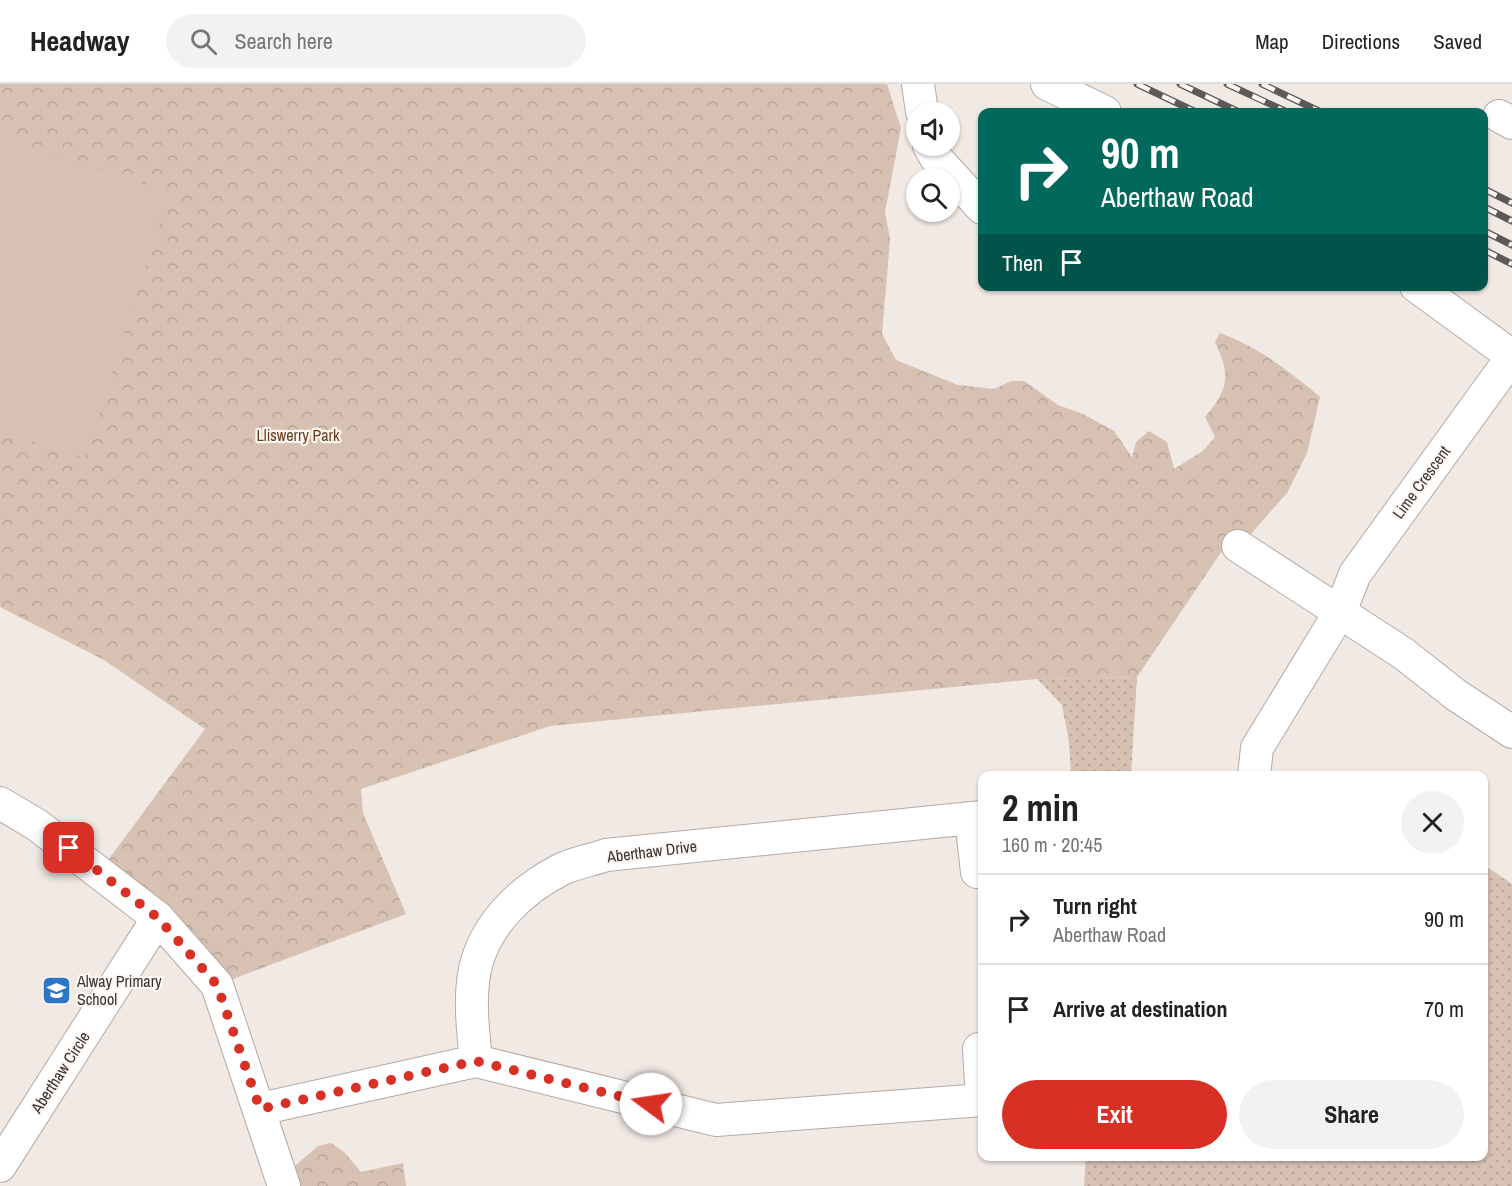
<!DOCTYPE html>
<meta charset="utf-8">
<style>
:root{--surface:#fff;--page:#f2f2f2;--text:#222;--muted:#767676;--line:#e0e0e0;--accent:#d93025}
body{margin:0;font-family:"Archivo Narrow",sans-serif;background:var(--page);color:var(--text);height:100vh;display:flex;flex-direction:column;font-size:22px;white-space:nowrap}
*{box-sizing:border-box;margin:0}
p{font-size:20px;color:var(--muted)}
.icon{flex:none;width:33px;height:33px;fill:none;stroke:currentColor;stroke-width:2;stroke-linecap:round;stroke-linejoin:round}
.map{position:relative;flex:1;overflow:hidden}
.details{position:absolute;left:978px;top:687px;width:510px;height:390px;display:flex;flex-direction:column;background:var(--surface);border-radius:12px;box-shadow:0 2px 4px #0004}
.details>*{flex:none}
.guide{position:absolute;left:978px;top:24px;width:510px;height:183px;border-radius:12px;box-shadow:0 2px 4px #0004;background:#00695c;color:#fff;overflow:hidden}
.tools{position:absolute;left:906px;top:18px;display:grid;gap:12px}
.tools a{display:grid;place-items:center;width:54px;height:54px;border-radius:50%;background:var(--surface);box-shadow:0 2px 4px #0004;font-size:30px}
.pin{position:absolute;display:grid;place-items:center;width:51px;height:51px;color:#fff;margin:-26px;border-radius:12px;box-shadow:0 3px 9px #0006}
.me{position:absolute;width:66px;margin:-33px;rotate:284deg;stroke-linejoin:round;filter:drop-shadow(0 0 4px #0008)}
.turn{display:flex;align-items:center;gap:21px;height:126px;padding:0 24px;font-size:27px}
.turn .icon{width:78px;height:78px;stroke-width:2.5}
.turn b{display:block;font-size:42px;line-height:51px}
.then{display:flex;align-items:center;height:57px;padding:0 24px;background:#0003;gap:12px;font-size:22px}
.round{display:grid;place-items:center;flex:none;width:63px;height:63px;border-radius:32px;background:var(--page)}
.headline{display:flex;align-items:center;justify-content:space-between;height:102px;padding:0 24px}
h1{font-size:36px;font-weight:800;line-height:45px}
.primary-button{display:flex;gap:12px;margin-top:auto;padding:12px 24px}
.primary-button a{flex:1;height:69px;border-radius:36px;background:var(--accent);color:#fff;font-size:24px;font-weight:800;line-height:69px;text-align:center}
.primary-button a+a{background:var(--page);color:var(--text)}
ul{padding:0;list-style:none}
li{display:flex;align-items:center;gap:18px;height:90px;padding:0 24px;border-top:2px solid var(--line)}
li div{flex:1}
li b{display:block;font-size:22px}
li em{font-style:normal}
header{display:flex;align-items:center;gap:36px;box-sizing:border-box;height:84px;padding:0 30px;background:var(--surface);border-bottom:2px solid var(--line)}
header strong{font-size:28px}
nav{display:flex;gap:33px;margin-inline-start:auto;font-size:21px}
.search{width:420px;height:54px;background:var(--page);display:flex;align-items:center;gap:15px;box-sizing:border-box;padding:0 21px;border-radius:33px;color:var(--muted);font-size:22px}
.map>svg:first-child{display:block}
</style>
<header>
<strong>Headway</strong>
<div class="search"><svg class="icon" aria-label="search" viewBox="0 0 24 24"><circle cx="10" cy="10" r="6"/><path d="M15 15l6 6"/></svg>Search here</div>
<nav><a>Map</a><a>Directions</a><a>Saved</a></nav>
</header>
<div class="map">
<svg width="1512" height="1102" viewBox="0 0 1512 1102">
<defs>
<pattern id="grass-dots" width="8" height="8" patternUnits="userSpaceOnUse" patternTransform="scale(1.5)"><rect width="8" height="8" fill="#d6c1b3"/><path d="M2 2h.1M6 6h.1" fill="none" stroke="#b8a69a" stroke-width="1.8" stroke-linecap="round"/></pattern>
<pattern id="forest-crowns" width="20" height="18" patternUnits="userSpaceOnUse" patternTransform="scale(1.5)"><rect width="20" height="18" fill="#d6c1b3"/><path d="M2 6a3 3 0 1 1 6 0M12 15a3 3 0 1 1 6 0" fill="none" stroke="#b8a69a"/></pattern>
</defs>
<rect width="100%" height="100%" fill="#f1e9e4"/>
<g fill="url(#grass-dots)">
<path d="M1137 593 1131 691H1071L1069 658 1062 621 1037 595Z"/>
<path d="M1484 781 1512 800V1102H1084L1086 1073 1484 1072Z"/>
</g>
<g fill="url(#forest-crowns)">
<path d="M0 0H887L901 44 885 128 890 155 882 250 896 276 958 301 994 305 1011 297H1024L1058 321 1083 330 1114 347 1132 373 1136 358 1149 347 1167 358 1174 385 1203 367 1215 353 1205 333C1229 304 1231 292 1215 258L1220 249C1258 263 1289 287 1320 313L1307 369 1287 409 1250 451 1232 452 1137 593 1037 595 550 642 361 705 363 729 406 830 217 901 100 787 205 645 104 576 0 523Z"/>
<path d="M331 1059 344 1068 361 1088 403 1079 406 1102H284L282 1093 318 1062Z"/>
</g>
<path fill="#d6c1b3" d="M0 54 169 108 85 374 0 347Z"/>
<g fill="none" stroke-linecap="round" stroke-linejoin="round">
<defs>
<g id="minor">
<path d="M918 0 922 28"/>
<path d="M1047 0 1105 28"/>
<path d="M1499 32 1512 39"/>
<path d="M929 62 936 74 982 124"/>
<path d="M1416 202 1512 272"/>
<path d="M1238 462 1404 570 1456 611 1512 648"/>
<path d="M1254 692 1257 664 1340 528 1355 490 1512 273"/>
<path d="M0 719 37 741 158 834 217 901 284 1102"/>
<path d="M971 734 977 788"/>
<path d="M979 965 982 1016"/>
<path d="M476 977C473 947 469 915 475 885 485 840 522 805 562 785 575 779 592 776 606 771L982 733"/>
<path d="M260 1025 476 977 716 1036 982 1016"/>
<path d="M0 1082 158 834"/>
</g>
</defs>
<use href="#minor" stroke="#b3aba6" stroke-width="34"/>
<use href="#minor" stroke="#fff" stroke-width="32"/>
<defs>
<g id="rail">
<path d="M1137 0 1196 28"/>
<path d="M1180 0 1239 28"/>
<path d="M1227 0 1287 28"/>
<path d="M1262 0 1321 28"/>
<path d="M1484 105 1512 119"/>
<path d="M1484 123 1512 137"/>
<path d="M1484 147 1512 161"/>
<path d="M1484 166 1512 180"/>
</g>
</defs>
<use href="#rail" stroke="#5d5956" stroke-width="7"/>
<use href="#rail" stroke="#fef6f1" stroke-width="4.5" stroke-dasharray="14" stroke-linecap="butt"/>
</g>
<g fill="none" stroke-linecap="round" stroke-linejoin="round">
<path stroke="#d93025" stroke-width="10" stroke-dasharray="0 18" d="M69 764 158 834 217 901 260 1025 476 977 651 1020"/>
</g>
<defs>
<symbol id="school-square" viewBox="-11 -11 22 22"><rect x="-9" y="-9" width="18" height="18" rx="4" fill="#2b76c6" stroke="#fef6f1"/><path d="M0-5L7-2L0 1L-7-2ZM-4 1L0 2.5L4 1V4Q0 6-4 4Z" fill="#fff"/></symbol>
</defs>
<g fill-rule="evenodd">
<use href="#school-square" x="40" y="890" width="33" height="33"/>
</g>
<g text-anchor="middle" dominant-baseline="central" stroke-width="4.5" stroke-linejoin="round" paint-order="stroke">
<g font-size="16" fill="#663c1c" stroke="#fef6f1">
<text x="298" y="351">Lliswerry Park</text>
</g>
<g font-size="16" fill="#373432" stroke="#fef6f1">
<text transform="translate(1421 398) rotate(-54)">Lime Crescent</text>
<text transform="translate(652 767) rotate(-7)">Aberthaw Drive</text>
<text transform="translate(60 988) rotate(-57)">Aberthaw Circle</text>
</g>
<g font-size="16" fill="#373432" stroke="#fef6f1" text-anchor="start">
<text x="77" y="897">Alway Primary<tspan x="77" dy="18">School</tspan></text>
</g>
</g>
</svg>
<div class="tools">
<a><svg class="icon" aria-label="sound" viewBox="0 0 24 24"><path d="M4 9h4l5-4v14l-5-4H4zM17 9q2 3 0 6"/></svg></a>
<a><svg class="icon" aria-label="search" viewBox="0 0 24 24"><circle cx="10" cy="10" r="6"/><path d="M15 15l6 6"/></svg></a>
</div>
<div class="pin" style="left:69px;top:764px;background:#d93025"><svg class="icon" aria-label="arrive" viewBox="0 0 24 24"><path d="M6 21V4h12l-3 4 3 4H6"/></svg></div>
<svg class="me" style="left:651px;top:1020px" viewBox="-20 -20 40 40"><circle r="19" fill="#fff"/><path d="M0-13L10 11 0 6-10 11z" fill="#d93025"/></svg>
<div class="guide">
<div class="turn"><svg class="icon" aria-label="right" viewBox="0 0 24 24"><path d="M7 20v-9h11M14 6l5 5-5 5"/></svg><div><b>90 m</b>Aberthaw Road</div></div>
<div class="then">Then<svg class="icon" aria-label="arrive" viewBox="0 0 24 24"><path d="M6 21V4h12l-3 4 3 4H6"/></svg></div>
</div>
<section class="details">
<div class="headline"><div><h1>2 min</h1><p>160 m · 20:45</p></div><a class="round"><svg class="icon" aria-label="close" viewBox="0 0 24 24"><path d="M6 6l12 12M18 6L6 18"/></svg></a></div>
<ul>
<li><svg class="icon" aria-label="right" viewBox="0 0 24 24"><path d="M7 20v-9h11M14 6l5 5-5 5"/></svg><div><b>Turn right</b><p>Aberthaw Road</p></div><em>90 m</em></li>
<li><svg class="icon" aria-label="arrive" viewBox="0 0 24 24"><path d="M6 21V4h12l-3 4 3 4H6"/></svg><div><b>Arrive at destination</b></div><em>70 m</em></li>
</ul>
<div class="primary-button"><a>Exit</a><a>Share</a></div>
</section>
</div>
